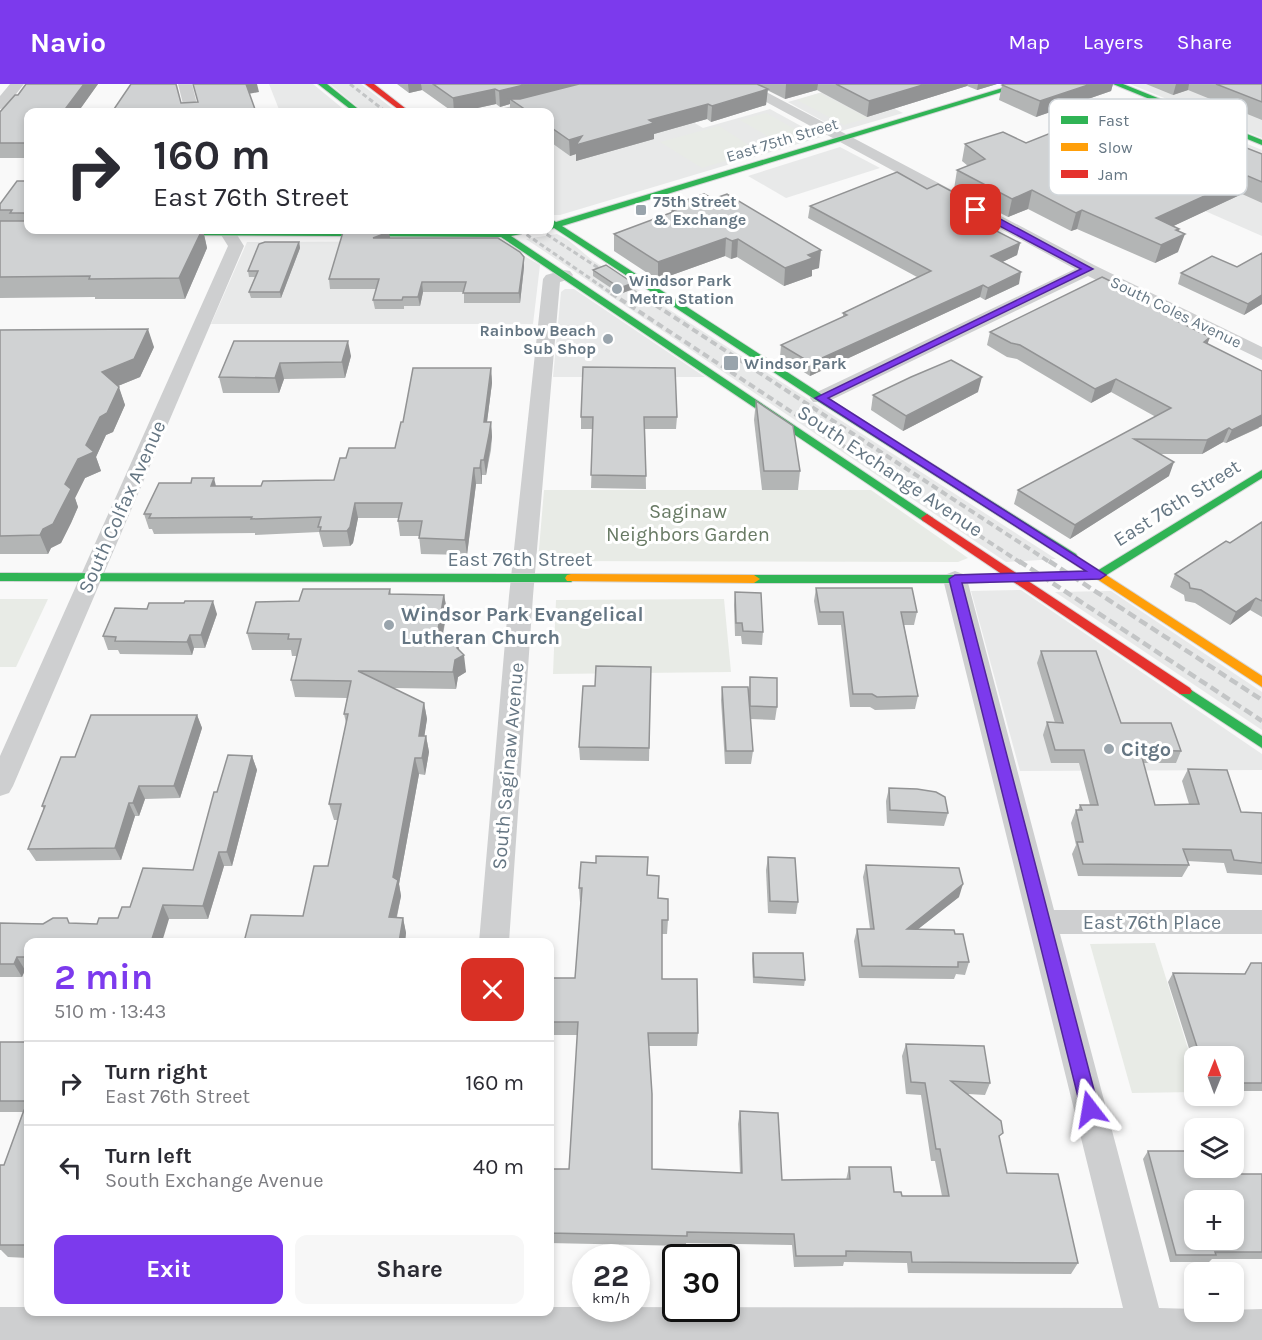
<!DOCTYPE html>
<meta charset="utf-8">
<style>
:root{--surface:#fff;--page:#f7f7f7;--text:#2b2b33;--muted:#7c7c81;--line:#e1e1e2;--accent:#7c3aed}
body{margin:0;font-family:Karla,sans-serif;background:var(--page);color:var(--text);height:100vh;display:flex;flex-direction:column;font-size:22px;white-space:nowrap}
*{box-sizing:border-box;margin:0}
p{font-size:20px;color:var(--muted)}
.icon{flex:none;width:33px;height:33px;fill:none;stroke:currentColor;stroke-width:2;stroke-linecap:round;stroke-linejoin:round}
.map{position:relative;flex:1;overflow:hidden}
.panel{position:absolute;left:24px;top:854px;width:530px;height:378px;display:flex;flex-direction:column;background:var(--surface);border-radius:12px;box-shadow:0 3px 9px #0003}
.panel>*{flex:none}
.top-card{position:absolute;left:24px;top:24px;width:530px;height:126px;border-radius:12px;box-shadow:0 3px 9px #0003;background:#fff;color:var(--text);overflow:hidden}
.needle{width:39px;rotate:1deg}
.tools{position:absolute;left:1184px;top:962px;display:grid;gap:12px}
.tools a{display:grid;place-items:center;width:60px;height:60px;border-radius:12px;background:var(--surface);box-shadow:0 3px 9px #0003;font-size:30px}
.speed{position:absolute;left:572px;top:1160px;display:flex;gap:12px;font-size:30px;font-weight:700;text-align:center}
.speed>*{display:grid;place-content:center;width:78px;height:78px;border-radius:50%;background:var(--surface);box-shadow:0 3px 9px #0003;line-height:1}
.speed small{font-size:15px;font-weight:400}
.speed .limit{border:3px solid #111;border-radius:9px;background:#fff;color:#111}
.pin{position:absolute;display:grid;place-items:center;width:51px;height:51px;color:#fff;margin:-26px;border-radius:12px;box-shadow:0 3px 9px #0006}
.me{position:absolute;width:66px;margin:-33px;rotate:346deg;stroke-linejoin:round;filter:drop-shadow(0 0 4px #0008)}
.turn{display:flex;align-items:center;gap:21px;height:126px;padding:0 30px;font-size:27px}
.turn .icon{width:78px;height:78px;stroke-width:2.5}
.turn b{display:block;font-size:42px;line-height:51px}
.round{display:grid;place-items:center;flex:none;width:63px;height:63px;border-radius:12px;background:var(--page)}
.summary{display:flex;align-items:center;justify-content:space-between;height:102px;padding:0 30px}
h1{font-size:36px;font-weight:700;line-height:45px;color:var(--accent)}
.primary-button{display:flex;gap:12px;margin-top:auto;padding:12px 30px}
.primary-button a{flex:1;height:69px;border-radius:12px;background:var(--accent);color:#fff;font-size:24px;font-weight:700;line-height:69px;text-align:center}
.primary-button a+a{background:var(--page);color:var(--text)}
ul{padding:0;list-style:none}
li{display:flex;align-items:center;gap:18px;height:84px;padding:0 30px;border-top:2px solid var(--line)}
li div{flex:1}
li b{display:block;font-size:22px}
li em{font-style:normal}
header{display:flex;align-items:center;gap:36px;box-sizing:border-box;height:84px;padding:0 30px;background:var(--accent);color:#fff}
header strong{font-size:28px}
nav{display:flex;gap:33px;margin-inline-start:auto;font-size:21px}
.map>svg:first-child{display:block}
</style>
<header>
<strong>Navio</strong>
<nav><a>Map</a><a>Layers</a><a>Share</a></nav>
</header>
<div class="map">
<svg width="1262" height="1256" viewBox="0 0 1262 1256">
<rect width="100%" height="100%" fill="#f9f9f9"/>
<g fill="#e8e9e9">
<path d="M269 0H313L347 28H280Z"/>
<path d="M330 0H361L397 28H364Z"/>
<path d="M1130 0H1262V54Z"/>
<path d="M847 1 903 29 841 47 788 18Z"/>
<path d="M671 25 703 44 770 25 821 53 560 131H549V58Z"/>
<path d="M1211 45 1262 66V152L1114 87Z"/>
<path d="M840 63 880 84 786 114 748 92Z"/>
<path d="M557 150 567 155 592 176 1056 475 1006 478 526 155Z"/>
<path d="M498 157 540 181 533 240H211L247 158Z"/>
<path d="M565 205H574L705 293H553L561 208Z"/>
<path d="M1021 506 1262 670V686L1020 687 971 507Z"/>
<path d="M1111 507 1262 608V646L1055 508Z"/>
</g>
<g fill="#e8ebe6">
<path d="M820 9 868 34 844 41 797 16Z"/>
<path d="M766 29 807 52 781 60 740 36Z"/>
<path d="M719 42 758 67 702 84 660 58Z"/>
<path d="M544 406H871L968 474 958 478 538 477Z"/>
<path d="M0 515H48L16 583H0Z"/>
<path d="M724 515 731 588 553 590 556 516Z"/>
<path d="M1155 859 1194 984V1008L1132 1009 1090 860Z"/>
</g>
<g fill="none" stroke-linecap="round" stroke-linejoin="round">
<defs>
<g id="fast">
<path d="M318 0H327L362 28H354Z"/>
<path d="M1016 0H1028L562 142 824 312 1076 470 1078 473 1076 476H1068L816 316 554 144 549 146H548L549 134 556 138Z"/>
<path d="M1113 0H1123L1262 56V61Z"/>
<path d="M159 146H521V150L511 152 933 434 927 438 923 437 501 153 156 151 155 149Z"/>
<path d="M1262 386V394L1100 495 955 499H754L748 495 754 491H955L1097 487Z"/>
<path d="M0 489 571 490 577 494 571 498 0 497Z"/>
<path d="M1185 602 1262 652V664L1180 610 1178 607Z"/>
</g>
<g id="slow">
<path d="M1072 469 1262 592V603L1068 476 1066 473Z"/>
<path d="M571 490 754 491 760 495 754 499 567 497 565 494 567 491Z"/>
</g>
<g id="jam">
<path d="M365 0H374L410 28H402Z"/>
<path d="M927 430 1190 604 1192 607 1190 610H1180L923 437 921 434Z"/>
</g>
</defs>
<use href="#fast" stroke="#d5d6d7" stroke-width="2"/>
<use href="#slow" stroke="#d5d6d7" stroke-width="2"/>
<use href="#jam" stroke="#d5d6d7" stroke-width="2"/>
<g fill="#cecfd0" fill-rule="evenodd">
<path d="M10 0H24L5 24 0 25V12Z"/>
<path d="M178 0H192L199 28H185Z"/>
<path d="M597 0H620L618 3 520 28H498L500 25Z"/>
<path d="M733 0H751L1094 181 1262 263V276L1088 192 827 318H813L810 314 813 310 1075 185Z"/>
<path d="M218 146H234L244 162 13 702 9 709 0 712V672L228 162Z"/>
<path d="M564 186 570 187 573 191 570 195 560 198 558 221 533 512 509 858H479L509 512 543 195 546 191Z"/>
<path d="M955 487 963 490 967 495 1054 826H1262V850H1060L1159 1224 1194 1225V1227L1262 1225V1256H0V1223H28V1227H549V1223L1123 1224 943 495 947 490Z"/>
</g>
<use href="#fast" fill="#30b455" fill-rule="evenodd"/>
<use href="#slow" fill="#ff9f0a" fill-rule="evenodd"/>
<use href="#jam" fill="#e5322d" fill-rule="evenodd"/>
<g stroke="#c3c5c6" stroke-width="3" stroke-dasharray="5 3" stroke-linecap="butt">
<path d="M350 0 386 28"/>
<path d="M520 146 614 211"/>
<path d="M540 146 640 211"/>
</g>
<g stroke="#c3c5c6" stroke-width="4" stroke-dasharray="7 4" stroke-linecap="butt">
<path d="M611 209 1021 479"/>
<path d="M637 209 1051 479"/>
</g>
<g stroke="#c3c5c6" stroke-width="4.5" stroke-dasharray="9 4.5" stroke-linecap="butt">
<path d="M1019 477 1262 637"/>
<path d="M1049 477 1262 616"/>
</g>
</g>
<g fill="#b3b5b5">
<path d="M26 0H98L78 28H28V74H0V28L18 11Z"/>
<path d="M397 0H997L977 6 967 2 867 33 817 6 785 15 767 6 766 21 711 38 707 35 654 50V55L576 77V70L570 72 549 57V28H510V20L500 23 496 20 459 28H453L422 6 409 9Z"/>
<path d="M1004 0H1113L1111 7 1036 33 999 16 1002 1Z"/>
<path d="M1146 0H1262V36L1188 6 1173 11Z"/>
<path d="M1120 33 1262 70V119L1242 110 1173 142 1179 145 1178 168 1155 179 1077 145 1071 147 1028 125 1008 133 954 105 957 86 968 82 962 77 965 60 1026 59Z"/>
<path d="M28 97V146H203L207 164 185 215H95V213L0 214V120Z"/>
<path d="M927 105 992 129 989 141 987 142 1020 159 1017 171 1002 178 1019 200 985 216 980 213 810 292 780 273 781 261 843 233V229L917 193 808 134 810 122Z"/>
<path d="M672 121 819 184 812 186V192L784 202 737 173 731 175 725 172 658 196 614 167V150L672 129Z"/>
<path d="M390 154 524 183 520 219H464V208H423L420 222H404V225H375L373 216 376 205H330L329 195Z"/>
<path d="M299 158 300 164 281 214H251L249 208 255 193H249L248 187Z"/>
<path d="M1262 169V220L1244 231 1178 200 1181 189 1237 183Z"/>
<path d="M593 186 633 199V205L620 210 593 192Z"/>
<path d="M1180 231 1178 238 1208 260 1259 344 1226 359 1223 358 1202 370H1160L1169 392 1070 455 1014 420 1018 406 1156 333 1111 308 1091 319 1017 275 1007 273 987 261 990 248Z"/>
<path d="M0 246 154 263 140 293 118 302 125 321 113 348 106 351 96 373 101 387 85 394 75 414 78 423 71 439 61 459 51 464 48 470H0Z"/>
<path d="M234 257 351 272 345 294 284 295 279 309H223L219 293Z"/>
<path d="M491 284 492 299 487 338H491L492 353 491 366 486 391H482V400H476L467 471 421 470 419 452H400L398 437V434H358L353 459 350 462 323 463 319 448 255 451V449L154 450 152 445H149L144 430 216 402H261L334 396 346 374 395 364 403 338Z"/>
<path d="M978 308 903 347 871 326 873 311Z"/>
<path d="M756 317 800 387 798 406H762L754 336Z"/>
<path d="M581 333H677L676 345H645L646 405 591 404 593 345H581Z"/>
<path d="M1262 438V533L1250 526 1230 541 1195 519 1185 517 1184 511 1170 503 1175 490 1230 459Z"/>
<path d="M816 504 917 528 914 541H904L918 612 915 625 875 626 870 623H850L841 541H818L814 517Z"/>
<path d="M390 505 391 510 444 511 447 527 442 557 459 566 466 588 458 593 456 605 393 604 424 619 427 635 424 652H426L429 668 425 691 419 690 399 800 401 812 397 833 403 834 406 849 405 858H244L303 832 328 782 338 736H334L329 720 346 639 344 630 347 614 295 613 291 596 297 572H292L291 566H252L247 549 299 517Z"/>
<path d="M735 508 763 548 762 561 742 560 741 552H735L734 521Z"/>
<path d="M217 530 205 564H194L192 571 120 570 118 566H108L103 552Z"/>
<path d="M1041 567 1121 639 1181 667 1176 679H1143L1155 721 1189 720 1182 697 1188 685 1241 728 1262 729V791L1227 789 1224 779 1187 777 1189 781 1182 793 1078 792 1072 770 1076 761 1071 739 1076 726H1078L1080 721H1090L1079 679H1051L1043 651 1047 638 1055 639 1037 579Z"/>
<path d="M651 583 649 677 580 676 579 663 595 602Z"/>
<path d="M750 593 777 623 775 636 750 635 753 667 751 680H725L721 616 722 603 749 615Z"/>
<path d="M197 631 202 644 180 714 145 715 139 732H135L121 776 36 777 28 765 44 726 42 722 75 673Z"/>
<path d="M252 672 257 686 232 782H224L208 835H169L28 858V886H25L22 893H0V839L97 840 118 834 130 823 193 786 217 708Z"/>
<path d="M889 704 948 729 944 742 887 739 886 717Z"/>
<path d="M768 773 798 818 796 830 768 829 766 786Z"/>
<path d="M596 779 648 791 668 836 667 850H662V895L698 949 697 962H649L652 1085 740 1089 738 1040 740 1027 782 1096H846L849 1083 902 1112H942L935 1077H931L921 1011 906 1010 902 972 906 960 990 999 985 1011 968 1010 1000 1056 1007 1089 1078 1179 1071 1190 908 1189 907 1179 844 1178 843 1182 794 1183 792 1161 686 1159V1162L549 1159V1085H569L578 951H549V894H575L581 818H580L579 804Z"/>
<path d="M866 781 959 813 918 845 955 850 969 878 965 891 956 890 954 895 859 894 854 857 857 845H870L863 793Z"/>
<path d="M753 869 805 896 804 902 753 899 752 875Z"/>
<path d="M1251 879H1262V1007H1233V972H1194V980L1168 898 1173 889 1244 890Z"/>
<path d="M0 958H28V1174L8 1173 1 1166H0V1081H4L23 1028H0Z"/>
<path d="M1148 1067 1191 1086 1241 1090H1262V1175H1212L1209 1178H1170L1143 1075Z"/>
</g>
<g fill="#929394">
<path d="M84 0H98L78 28H63Z"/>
<path d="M246 0H257L259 8 248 10Z"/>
<path d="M408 0H421L422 6 409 9Z"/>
<path d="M528 0H588L515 19 510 15V20L500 23 499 7Z"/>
<path d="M786 0H818L817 6 785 15Z"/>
<path d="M926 0H968L967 2 867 33 869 17Z"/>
<path d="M978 0H997L977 6Z"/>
<path d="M1091 0H1113L1111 7 1036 33 1040 17Z"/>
<path d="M1176 0H1189L1188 6 1173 11Z"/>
<path d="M495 5 496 20 459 28H454L453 14Z"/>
<path d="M768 5 766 21 711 38 712 22Z"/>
<path d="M708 20 707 35 654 50V55L576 77V70L570 72 569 56 649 36Z"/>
<path d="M1248 92 1242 110 1150 153 1156 134Z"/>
<path d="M1032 106 1028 125 1008 133 1012 115Z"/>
<path d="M1082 126 1077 145 1071 147 1076 129Z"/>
<path d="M992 129 989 141 972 148 975 136Z"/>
<path d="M1179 145 1176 153 1185 150 1178 168 1155 179 1161 161 1176 146Z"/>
<path d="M202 146H203L207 164 185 215 179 194Z"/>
<path d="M389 148 391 158 373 154Z"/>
<path d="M726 154 725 172 658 196V178Z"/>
<path d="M738 155 737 173 731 175 732 157Z"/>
<path d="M299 158 300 164 281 214 280 208Z"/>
<path d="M1020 159 1017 171 988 185 991 172Z"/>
<path d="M821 166 819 184 812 186V192L784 202 785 184 808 171Z"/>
<path d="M524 173V183L520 219 519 209Z"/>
<path d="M1021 188 1019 200 985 216 988 204Z"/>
<path d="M422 198 423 208 420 222 418 213Z"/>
<path d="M633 199V205L620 210V204Z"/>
<path d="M983 201 980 213 810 292 811 279Z"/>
<path d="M1262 211V220L1244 231 1248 220Z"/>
<path d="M1180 231 1175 245 1173 235Z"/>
<path d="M148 245 154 263 140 293 108 306 102 288Z"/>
<path d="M1210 253 1205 267 1204 258Z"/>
<path d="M348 257 351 272 345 294 342 278Z"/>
<path d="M280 279 284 295 279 309 275 294Z"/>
<path d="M491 284 492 299 485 353 484 338Z"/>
<path d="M982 293 978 308 903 347 906 332Z"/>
<path d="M1116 295 1111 308 1091 319 1095 305Z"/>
<path d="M119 303 125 321 113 348 106 351 96 373 101 387 85 394 75 414 78 423 71 439 61 459 51 464 48 470 40 451 65 400 86 361 100 333Z"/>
<path d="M1262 331V342L1226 359 1232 346Z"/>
<path d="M491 338 492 353 486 391 484 376Z"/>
<path d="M1229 344 1223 358 1202 370 1207 356Z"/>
<path d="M481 376 482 391V400L480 384Z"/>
<path d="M1174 378 1169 392 1070 455 1075 441Z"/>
<path d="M474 384 476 400 467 471 465 456Z"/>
<path d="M214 394 218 410 211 402Z"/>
<path d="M355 419 358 434 353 459 350 462 347 447Z"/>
<path d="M444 511 447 527 438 573 436 557Z"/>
<path d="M1256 514 1250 526 1230 541 1236 528Z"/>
<path d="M213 517 217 530 205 564 201 551Z"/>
<path d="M190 551 194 564 192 571 187 558Z"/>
<path d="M458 557 460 573 464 571 466 588 458 593 456 605 453 588Z"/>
<path d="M424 619 427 635 422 668 419 652Z"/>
<path d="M197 631 202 644 180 714 174 702Z"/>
<path d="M426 652 429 668 425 691 422 674Z"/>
<path d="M252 672 257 686 232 782 227 768Z"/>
<path d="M415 674 419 690 399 800 401 812 393 849 389 833 393 793Z"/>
<path d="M139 702 145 715 139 732 133 719Z"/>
<path d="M129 719 135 732 121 776 115 764Z"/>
<path d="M219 768 224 782 208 835 203 822Z"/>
<path d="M963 800 959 813 903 857 907 845Z"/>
<path d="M163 821 169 835 162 858H151Z"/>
<path d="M403 834 406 849 405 858H399Z"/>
<path d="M17 873 25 886 22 893 14 880Z"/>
</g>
<g fill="#d0d2d3" stroke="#929394" stroke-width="1.5" fill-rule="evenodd">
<path d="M26 0H84L63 28H28V59H0V28L15 11H18Z"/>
<path d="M131 0H176L181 19 198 18 193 0H246L256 28H209L208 27 207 28H112Z"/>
<path d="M433 0H528L499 7 495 5 453 14Z"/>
<path d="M579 0H757L768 5 712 22 708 20 649 36 654 39 576 61 582 52 569 56 549 42V28H529L510 15H520Z"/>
<path d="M836 0H926L869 17Z"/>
<path d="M1004 0H1091L1040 17 1002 1Z"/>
<path d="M1216 0H1262V18Z"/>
<path d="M1145 24 1262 70V98L1248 92 1156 134 1179 145 1176 146 1185 150 1161 161 1082 126 1076 129 1032 106 1012 115 957 86 985 75 965 60 1003 48 1026 59 1106 27 1120 33Z"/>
<path d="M897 88 927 105 938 100 992 129 975 136 1020 159 991 172 1021 188 988 204 983 201 811 279 781 261 847 231 843 229 931 187 810 122Z"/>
<path d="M17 97H28V132H26L24 129H10L12 126H0V120Z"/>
<path d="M704 110 713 115 727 110 821 166 808 171 813 174 785 184 738 155 732 157 726 154 658 178 614 150 673 128 672 127 678 125 672 121Z"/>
<path d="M0 137H28V146H202L179 194 89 195 90 192 0 193Z"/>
<path d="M343 148H389L373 154H498L520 168 524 173 519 209H463L466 198H422L418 213H403L402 216H373L379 195H329Z"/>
<path d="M265 158H299L280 208H249L258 187H248L259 160Z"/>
<path d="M1262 169V211L1248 220 1181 189 1212 172 1237 183Z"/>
<path d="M606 181 633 199 620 204 593 186Z"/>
<path d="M1102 193 1180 231 1173 235 1210 253 1204 258 1262 287V331L1232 346 1229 344 1207 356 1134 355 1174 378 1075 441 1018 406 1171 324 1116 295 1095 305 1020 261 1011 259 990 248Z"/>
<path d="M148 245 134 275 102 288 119 303 107 329 100 333 86 361 94 368 78 375 65 400 71 405 53 440 43 445 40 451 0 452V246Z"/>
<path d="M234 257H348L342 278 280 279 275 294 219 293Z"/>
<path d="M951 276 982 293 906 332 873 311 911 293Z"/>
<path d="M583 283 675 284 677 333H644L646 392 591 391 593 333H581Z"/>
<path d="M413 284H491L484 338H491L489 351 484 376H481L480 384H474L465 456 419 454 422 437H398L402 419H355L350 443 347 447H320L321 443H318L321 433 251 435 252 433 149 434 151 430H144L159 399H191L192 394H214L211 402H261L263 397 334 396 340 374H346L349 364H395L401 338H403Z"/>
<path d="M756 317 793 342 800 387H764Z"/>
<path d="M1262 438V517L1256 514 1236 528 1201 506 1190 504 1189 499 1175 490 1226 457 1230 459Z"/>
<path d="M816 504H912L917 528H901L918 612 877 613 872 610H853L843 528H820Z"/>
<path d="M303 505H390L389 510 444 511 436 557H458L457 564 464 571 455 576 453 588 358 587 424 619 419 652H426L422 674H415L393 793 398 796 389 833 403 834 399 858H244L251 831 303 832 314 782H328L341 720H329L348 630H344L351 597 291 596 301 555H288L289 550 247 549 256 518 299 517Z"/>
<path d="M735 508 761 509 763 548 743 547 742 539H736Z"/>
<path d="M185 517H213L201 551H190L187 558 115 557 116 553 103 552 115 524 147 525 149 519H184Z"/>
<path d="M1041 567H1096L1121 639H1171L1181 667 1140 666 1155 721 1199 720 1188 685 1227 686 1241 728 1262 729V779L1234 776 1231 766 1183 765 1189 781 1083 780 1077 758H1083L1076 726H1082L1080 721H1098L1084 666H1055L1047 638 1063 639Z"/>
<path d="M596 582 651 583 649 664 579 663 583 602H595Z"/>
<path d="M750 593 777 594V623L750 622Z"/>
<path d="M722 603H748L753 667H726Z"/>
<path d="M91 631H197L174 702H139L133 719H129L115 764 28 765 45 722H42L61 673H75Z"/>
<path d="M228 671 252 672 227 768H219L203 822 163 821 151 858H28V873H17L14 880H0V839L43 840 53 834H67L69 839 97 840 99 834H118L122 823H130L143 784 193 786 214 708H217Z"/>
<path d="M889 704 917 705 936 708 945 713 948 729 890 726Z"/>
<path d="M596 772 648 773 647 791 659 792 658 814 668 815V836H662V895H697L698 949H648L652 1010V1085L742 1089 740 1027 778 1029 782 1096 850 1095 849 1083H891L894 1108H901L902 1112H949L940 1065H936L925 999 911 998 906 960 984 962 990 999 951 997 1001 1037 1003 1049 999 1052 1007 1089 1058 1090 1078 1179 912 1178 911 1168 846 1167V1172H796L794 1150 687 1148V1152L549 1149V1085H569L578 938H549V894H575L582 804H579L581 778 596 779Z"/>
<path d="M768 773 795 774 798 818 770 817Z"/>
<path d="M866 781 959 784 963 800 907 845 954 846 955 850H963L969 878H958V883L862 882 857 845H874Z"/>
<path d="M753 869H803L805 896 754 893Z"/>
<path d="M1251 879H1262V999H1233V972H1200L1173 889 1245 890Z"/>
<rect x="0" y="958" width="28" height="59"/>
<path d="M24 1026H28V1084L26 1090H28V1161H0V1081H4Z"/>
<path d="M1148 1067H1185L1191 1086H1240L1241 1090H1262V1168H1215L1216 1171H1176ZM1194 1116H1233V1155H1194Z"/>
</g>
<path fill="#7c3aed" stroke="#51269a" stroke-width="1.5" d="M973 124H980L1093 185 828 314 1106 491 1100 495 962 499 1099 1025 1096 1031 1090 1034 1084 1031 1081 1025 949 495 955 491 1086 487 815 314 1081 185 973 128Z"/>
<g fill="#99a4ac" stroke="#fff" stroke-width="2">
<rect x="635" y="120" width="12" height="12" rx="3"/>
<circle cx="617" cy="205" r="6"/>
<circle cx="608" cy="255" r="6"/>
<rect x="723" y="271" width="16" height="16" rx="3"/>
<circle cx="389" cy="541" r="6"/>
<circle cx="1109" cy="665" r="6"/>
</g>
<g text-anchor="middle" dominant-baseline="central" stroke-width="6" stroke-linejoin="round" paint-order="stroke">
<g font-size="16" fill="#657683" stroke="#fff">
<text transform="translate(782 56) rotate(-17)">East 75th Street</text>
<text transform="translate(1176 228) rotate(26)">South Coles Avenue</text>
</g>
<g font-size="16" font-weight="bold" fill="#657683" stroke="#fff" text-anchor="start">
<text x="653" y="117">75th Street<tspan x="653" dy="18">&amp; Exchange</tspan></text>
<text x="629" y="196">Windsor Park<tspan x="629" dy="18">Metra Station</tspan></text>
<text x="596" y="246" text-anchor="end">Rainbow Beach<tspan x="596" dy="18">Sub Shop</tspan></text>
<text x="744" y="279">Windsor Park</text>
</g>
<g font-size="20" fill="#657683" stroke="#fff">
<text transform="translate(890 387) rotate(34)">South Exchange Avenue</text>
<text transform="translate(1177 419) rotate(-32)">East 76th Street</text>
<text transform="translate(122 423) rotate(-66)">South Colfax Avenue</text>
<text x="520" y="475">East 76th Street</text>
<text transform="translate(508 682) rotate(-85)">South Saginaw Avenue</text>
<text x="1152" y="838">East 76th Place</text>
</g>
<g font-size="20" fill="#687a64" stroke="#fff">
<text x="688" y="427">Saginaw<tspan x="688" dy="23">Neighbors Garden</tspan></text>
</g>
<g font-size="20" font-weight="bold" fill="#657683" stroke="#fff" text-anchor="start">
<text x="401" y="530">Windsor Park Evangelical<tspan x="401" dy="23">Lutheran Church</tspan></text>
<text x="1121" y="665">Citgo</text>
</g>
</g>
<rect x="1049" y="15" width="198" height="96" rx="9" fill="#fff" stroke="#d1d6da" stroke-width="1.5"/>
<rect x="1061" y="32" width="27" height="8" fill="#30b455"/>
<rect x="1061" y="59" width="27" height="8" fill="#ff9f0a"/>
<rect x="1061" y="86" width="27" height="8" fill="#e5322d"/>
<g font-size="16" fill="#657683">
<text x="1098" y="42">Fast</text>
<text x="1098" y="69">Slow</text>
<text x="1098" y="96">Jam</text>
</g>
</svg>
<div class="tools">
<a><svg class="needle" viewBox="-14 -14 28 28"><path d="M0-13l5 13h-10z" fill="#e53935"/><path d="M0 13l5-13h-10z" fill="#7c7c81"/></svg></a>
<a><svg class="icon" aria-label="layers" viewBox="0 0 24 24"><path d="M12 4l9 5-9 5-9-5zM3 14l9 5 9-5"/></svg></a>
<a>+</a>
<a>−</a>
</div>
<div class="speed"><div>22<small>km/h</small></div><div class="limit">30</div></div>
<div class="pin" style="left:976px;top:126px;background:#d93025"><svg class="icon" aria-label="arrive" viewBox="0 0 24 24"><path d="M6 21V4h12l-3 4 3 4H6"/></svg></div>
<svg class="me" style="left:1090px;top:1025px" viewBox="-20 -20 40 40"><path d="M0-17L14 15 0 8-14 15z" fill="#7c3aed" stroke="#fff" stroke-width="4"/></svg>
<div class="top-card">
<div class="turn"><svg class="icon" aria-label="right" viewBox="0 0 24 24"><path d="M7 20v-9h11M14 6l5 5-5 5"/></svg><div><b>160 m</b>East 76th Street</div></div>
</div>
<section class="panel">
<div class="summary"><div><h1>2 min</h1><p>510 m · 13:43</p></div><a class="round" style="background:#d93025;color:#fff"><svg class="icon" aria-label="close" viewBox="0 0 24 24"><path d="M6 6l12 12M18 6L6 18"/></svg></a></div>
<ul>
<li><svg class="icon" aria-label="right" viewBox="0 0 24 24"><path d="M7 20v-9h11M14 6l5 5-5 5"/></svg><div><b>Turn right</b><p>East 76th Street</p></div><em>160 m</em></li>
<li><svg class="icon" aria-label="left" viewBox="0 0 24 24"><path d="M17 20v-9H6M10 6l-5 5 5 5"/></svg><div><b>Turn left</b><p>South Exchange Avenue</p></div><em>40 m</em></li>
</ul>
<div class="primary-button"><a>Exit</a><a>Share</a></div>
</section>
</div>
